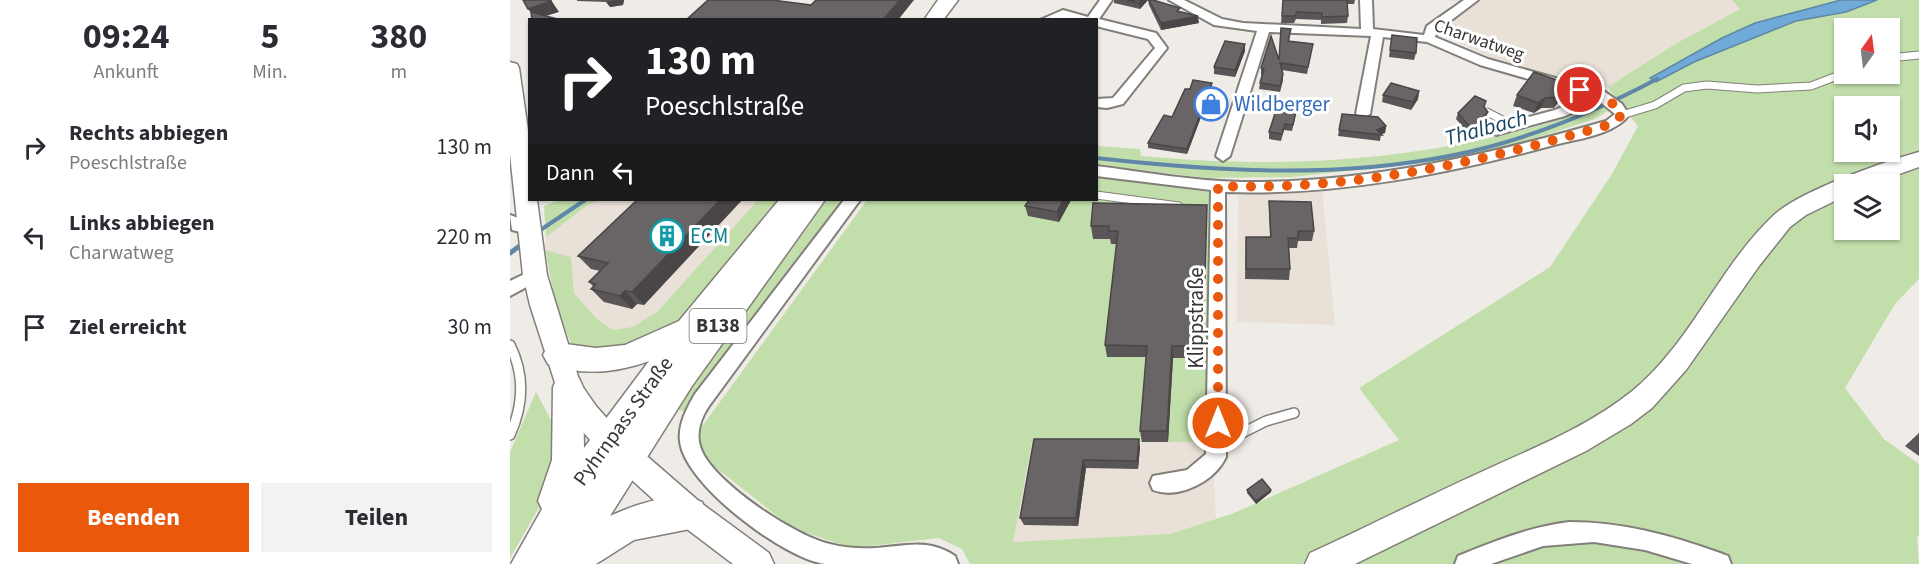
<!DOCTYPE html>
<html lang="de">
<meta charset="utf-8">
<style>
:root{--surface:#fff;--page:#f2f2f3;--text:#2b2b33;--muted:#7c7c81;--accent:#ea580c}
body{margin:0;font-family:"Source Sans 3",sans-serif;background:var(--page);color:var(--text);height:100vh;display:flex;flex-direction:column;font-size:22px;white-space:nowrap}
*{box-sizing:border-box;margin:0}
p{font-size:20px;color:var(--muted)}
.icon{flex:none;width:33px;height:33px;fill:none;stroke:currentColor;stroke-width:2;stroke-linecap:round;stroke-linejoin:round}
.map{position:relative;flex:1;overflow:hidden}
.drawer{display:flex;flex-direction:column;background:var(--surface);width:510px}
.drawer>*{flex:none}
.guide{position:absolute;left:18px;top:18px;width:570px;height:183px;border-radius:0px;box-shadow:0 2px 4px #0004;background:#202124;color:#fff;overflow:hidden}
.needle{width:39px;rotate:14deg}
.fabs{position:absolute;left:1324px;top:18px;display:grid;gap:12px}
.fabs a{display:grid;place-items:center;width:66px;height:66px;border-radius:0px;background:var(--surface);box-shadow:0 2px 4px #0004;font-size:30px}
.pin{position:absolute;display:grid;place-items:center;width:51px;height:51px;color:#fff;margin:-26px;border:3px solid #fff;border-radius:50%;box-shadow:0 2px 6px #0007}
.me{position:absolute;width:66px;margin:-33px;rotate:0deg;stroke-linejoin:round;filter:drop-shadow(0 0 4px #0008)}
.turn{display:flex;align-items:center;gap:21px;height:126px;padding:0 18px;font-size:27px}
.turn .icon{width:78px;height:78px;stroke-width:2.5}
.turn b{display:block;font-size:42px;line-height:51px}
.then{display:flex;align-items:center;height:57px;padding:0 18px;background:#0003;gap:12px;font-size:22px}
.eta{display:flex;justify-content:space-evenly;align-items:center;height:102px;text-align:center}
.eta b{font-size:36px;font-weight:700;line-height:42px}
.button{display:flex;gap:12px;margin-top:auto;padding:12px 18px}
.button a{flex:1;height:69px;border-radius:0px;background:var(--accent);color:#fff;font-size:24px;font-weight:700;line-height:69px;text-align:center}
.button a+a{background:var(--page);color:var(--text)}
ul{padding:0;list-style:none}
li{display:flex;align-items:center;gap:18px;height:90px;padding:0 18px}
li div{flex:1}
li b{display:block;font-size:22px}
li em{font-style:normal}
main{display:flex;flex:1;min-height:0}
.map>svg:first-child{display:block}
</style>
<main>
<section class="drawer">
<div class="eta">
<div><b>09:24</b><p>Ankunft</p></div>
<div><b>5</b><p>Min.</p></div>
<div><b>380</b><p>m</p></div>
</div>
<ul>
<li><svg class="icon" aria-label="right" viewBox="0 0 24 24"><path d="M7 20v-9h11M14 6l5 5-5 5"/></svg><div><b>Rechts abbiegen</b><p>Poeschlstraße</p></div><em>130 m</em></li>
<li><svg class="icon" aria-label="left" viewBox="0 0 24 24"><path d="M17 20v-9H6M10 6l-5 5 5 5"/></svg><div><b>Links abbiegen</b><p>Charwatweg</p></div><em>220 m</em></li>
<li><svg class="icon" aria-label="arrive" viewBox="0 0 24 24"><path d="M6 21V4h12l-3 4 3 4H6"/></svg><div><b>Ziel erreicht</b></div><em>30 m</em></li>
</ul>
<div class="button"><a>Beenden</a><a>Teilen</a></div>
</section>
<div class="map">
<svg width="1409" height="564" viewBox="0 0 1409 564">
<rect width="100%" height="100%" fill="#efece8"/>
<g fill="#e9e1d7">
<path d="M933 0H1222L1231 8 1165 44 1098 87 1076 84 982 58 935 37 934 29 937 22 965 4Z"/>
<path d="M812 187 825 325 727 322 728 191Z"/>
<path d="M90 200H248L147 312 122 327 103 330 86 318 64 293 60 257 35 250 36 237 79 204Z"/>
<path d="M522 442H696L714 451 704 477 706 519 660 534 502 542Z"/>
</g>
<g fill="#c2dfab" fill-rule="evenodd">
<path d="M1222 0H1331L1245 23 1212 38 1141 78 1146 82 1184 62 1286 21 1336 12 1367 0H1409V279L1385 304 1335 388 1374 439 1409 464V536H1407L1409 564H460L452 549 429 538 342 548 282 528 191 456 188 432 357 200H586L587 176 699 192 696 442H522L503 542 660 534 724 513 889 440 849 388 1040 267 1102 174 1128 126 1108 102 1098 87 1165 44 1230 9ZM1335 28H1380V74H1335ZM1335 106H1380V152H1335ZM1335 184H1380V230H1335Z"/>
<path d="M1087 104 1098 111 1085 119 994 148 939 160 782 177 697 178 587 165V146L630 149 631 156C752 167 860 164 979 138 1015 130 1054 121 1087 104Z"/>
<path d="M49 200H90L79 204 36 237 34 206Z"/>
<path d="M248 200H272L172 319 144 340 88 355 61 343 47 310 35 250 61 257 64 293 86 318 103 330 122 327 147 312Z"/>
<path d="M317 200H333L174 411 163 409Z"/>
<path d="M26 392 50 437 35 497 0 558V452Z"/>
</g>
<path fill="#70aad8" stroke="#5f87a7" stroke-width="1.5" d="M1331 0H1367L1336 12 1286 21 1184 62 1146 82 1140 78 1212 38 1245 23Z"/>
<g fill="none" stroke-linecap="round" stroke-linejoin="round">
<g stroke="#5f87a7" stroke-width="4">
<path d="M586 158C703 171 823 179 939 156 1012 142 1081 114 1147 79"/>
<path d="M26 233 75 200"/>
</g>
<path stroke="#5f87a7" stroke-width="5" d="M0 253 15 242"/>
<defs>
<g id="lane-far1">
<path d="M1380 58 1409 55"/>
<path d="M977 112 1004 126"/>
<path d="M1112 115 1145 105 1174 88 1197 85 1247 89 1301 86 1335 73"/>
<path d="M586 195 669 206"/>
</g>
<g id="lane">
<path d="M0 345C15 375 14 404 0 435"/>
<path d="M708 445 756 421 784 413"/>
</g>
<g id="street">
<path d="M590 0H602L589 19 646 33 657 48 613 104 597 108 586 107V99L603 98 645 48 638 39 586 26V20H530L553 10 578 17Z"/>
<path d="M659 0H674L712 19 733 23 851 29 850 0H862L863 29 914 35 917 26 954 0H968L927 31 925 37 978 59 1095 92 1112 104 1119 115C1104 135 1067 139 1044 145 937 174 827 196 715 192L716 457C705 481 669 500 643 490L640 483 643 476 677 470 696 454 701 190 586 176V166C635 172 683 181 732 182 856 183 978 155 1096 121L1105 114 1089 101 1055 116 986 135 981 133 979 130 981 127 1045 110 1077 96 970 65 917 42 873 37 860 114 853 118 846 114 861 36 759 32 720 156 713 161 706 156 747 31 704 25Z"/>
<path d="M334 200H350L199 406C191 418 185 434 191 449 203 482 286 537 320 544 335 548 351 549 366 548 395 546 419 538 445 556L448 564C417 564 387 564 356 564 343 564 328 564 315 564 274 559 174 484 170 441 168 424 177 408 185 394Z"/>
<path d="M0 215 25 224 27 228 25 232 19 234 2 230Z"/>
<path d="M25 269 31 271 33 275 31 279 0 296V281Z"/>
<path d="M1059 522C1112 522 1160 535 1210 553L1218 556 1221 564H1182L1135 550 1084 542 1033 546 981 564H945L948 556C985 541 1019 527 1059 522Z"/>
</g>
<g id="secondary">
<path d="M0 62 7 64 9 68 20 144V200H27L37 275 70 383 86 406 109 432 191 503 259 553 264 564H223L169 523 89 450 66 424 49 395 20 305 13 275 0 154Z"/>
<path d="M1409 152V167L1361 184H1335V196L1296 215 1280 227 1249 266 1176 370 1142 408 1121 424 1076 451 845 564H795L800 553C857 527 912 499 969 473 1021 449 1076 428 1121 392 1180 345 1210 265 1264 215 1290 191 1373 162 1409 152Z"/>
</g>
<g id="primary">
<path d="M428 0H448L433 20H414Z"/>
<path d="M269 200H315L182 386 100 516C126 504 164 491 192 502L197 513 192 524 180 529 124 540 86 564H1L32 509 28 501 42 460 43 387 47 378 58 374 69 378 73 387 74 448 139 361C106 373 72 376 38 364L33 355 38 346 48 343 86 348 115 345 169 321Z"/>
</g>
</defs>
<use href="#lane-far1" stroke="#827f7b" stroke-width="9"/>
<use href="#lane" stroke="#827f7b" stroke-width="12"/>
<use href="#street" stroke="#827f7b" stroke-width="4"/>
<use href="#secondary" stroke="#827f7b" stroke-width="3"/>
<use href="#primary" stroke="#827f7b" stroke-width="3"/>
<use href="#lane-far1" stroke="#fff" stroke-width="7"/>
<use href="#lane" stroke="#fff" stroke-width="9"/>
<use href="#street" fill="#fff" fill-rule="evenodd"/>
<use href="#secondary" fill="#fff" fill-rule="evenodd"/>
<use href="#primary" fill="#fff" fill-rule="evenodd"/>
</g>
<g fill="#5a5657">
<path d="M67 0H124H114L113 5 100 7 97 2 67 1Z"/>
<path d="M604 0H638L630 9 604 3Z"/>
<path d="M638 0H643L670 12 689 23 651 30 639 5Z"/>
<path d="M773 0H845L844 4H837L838 16 837 23 811 24V20L786 19 784 23H771Z"/>
<path d="M781 35 779 41 803 44 797 74 772 70 773 74V81L770 92 749 89 750 83 752 75H751V68L769 60Z"/>
<path d="M882 35 906 53 904 60 879 57Z"/>
<path d="M735 44V51L725 77 704 74V67Z"/>
<path d="M702 83V88L677 154 638 148V143L662 117 680 89Z"/>
<path d="M909 91 908 99 901 110 872 102 873 95Z"/>
<path d="M1007 95H1053L1044 108H1031L1024 113 1003 106Z"/>
<path d="M974 107 976 118 960 135 946 119 948 113Z"/>
<path d="M786 113 782 131 774 130 771 141 759 139V132Z"/>
<path d="M832 114 876 126 875 133 871 134 870 141 828 136Z"/>
<path d="M127 200H232L134 305 127 304 122 309 94 302 81 289 83 286 79 282 90 271 81 269 68 256Z"/>
<path d="M519 200H561L549 222 518 216 515 206Z"/>
<path d="M759 201 804 231 802 241H788L787 248H779L780 269 779 280 735 279 736 237H760L759 212Z"/>
<path d="M697 205 693 358H663L658 442H632L630 431 636 357H597L595 345 607 244H601L600 239H583L581 226Z"/>
<path d="M1409 433V456L1395 446Z"/>
<path d="M524 439 630 447 628 469 576 468 568 526 514 525 510 518Z"/>
<path d="M737 490H761V492L746 504 737 493Z"/>
</g>
<g fill="#4a4647">
<path d="M40 0H41L49 12 26 19 18 9Z"/>
<path d="M106 0H114L113 5 100 7 96 2Z"/>
<path d="M390 0H404L388 20H373Z"/>
<path d="M632 0H638L630 9 629 3Z"/>
<path d="M688 16 689 23 651 30V23Z"/>
<path d="M735 44V51L725 77V70Z"/>
<path d="M702 83V88L677 154V149Z"/>
<path d="M1058 84 1053 95 1044 108 1049 97Z"/>
<path d="M909 91 908 99 901 110 903 102Z"/>
<path d="M1035 98 1031 108 1024 113 1028 103Z"/>
<path d="M978 112 976 118 960 135 962 129Z"/>
<path d="M876 126 875 133 869 135 867 130Z"/>
<path d="M210 200H232L134 305 122 292Z"/>
<path d="M553 200H561L549 222 547 212Z"/>
<path d="M115 291 127 304 122 309 110 296Z"/>
<path d="M662 346 663 358 658 442 657 431Z"/>
<path d="M629 439 630 447 628 469 627 461Z"/>
<path d="M573 460 576 468 568 526 566 518Z"/>
<path d="M761 490V492L746 504V501Z"/>
</g>
<g fill="#696465" stroke="#4a4647" stroke-width="1.5">
<path d="M13 0H40L41 1 18 9Z"/>
<path d="M198 0H262L301 5 306 0H390L373 20H176Z"/>
<path d="M617 0H632L629 3Z"/>
<path d="M639 0H643L670 8 667 11 688 16 651 23Z"/>
<path d="M773 0H837L838 16 812 17V13L787 12 785 16H772Z"/>
<path d="M21 12 51 20H22Z"/>
<path d="M771 28 781 29 778 41 803 44 798 67 770 63 773 74 770 86 750 83 754 69 751 68 761 36 769 60Z"/>
<path d="M882 35 907 38 906 53 880 50Z"/>
<path d="M715 41 735 44 725 70 704 67Z"/>
<path d="M1024 72 1058 84 1049 97 1035 98 1028 103 1007 95Z"/>
<path d="M683 80 702 83 677 149 638 143 654 115 662 117 675 89H680Z"/>
<path d="M881 83 909 91 903 102 873 95Z"/>
<path d="M965 96 976 101 974 107 978 112 962 129 948 113Z"/>
<path d="M768 104 787 107 783 125 775 124 772 134 759 132Z"/>
<path d="M832 114 868 117 876 126 867 130 872 135 829 130Z"/>
<path d="M127 200H210L122 292 115 291 110 296 81 289 86 284 79 282 98 263 68 256Z"/>
<path d="M519 200H553L547 212 515 206Z"/>
<path d="M759 201 801 202 804 231H788V238H778L780 269H736V237H761Z"/>
<path d="M583 203 697 205 693 346H662L657 431H630L637 346 595 345 608 231H599V226H581Z"/>
<path d="M524 439H629L627 461 573 460 566 518H510Z"/>
<path d="M752 479 761 490 746 501 737 490Z"/>
</g>
<g fill="none" stroke-linecap="round" stroke-linejoin="round">
<path stroke="#ea580c" stroke-width="10" stroke-dasharray="0 18" d="M708 423V186C842 191 973 162 1101 124L1112 115C1103 99 1087 94 1070 90"/>
</g>
<defs>
<symbol id="shop-ring" viewBox="-11 -11 22 22"><circle r="9.5" fill="#fff" stroke="#3f7fe0" stroke-width="1.5"/><path d="M-5-2.5h2.3a2.7 3.5 0 0 1 5.4 0H5L5.5 6h-11ZM-1.5-2.5h3a1.5 2.3 0 0 0-3 0Z" fill="#3f7fe0"/></symbol>
<symbol id="building-ring" viewBox="-11 -11 22 22"><circle r="9.5" fill="#fff" stroke="#0f9aa8" stroke-width="1.5"/><path d="M-4-6H4V6H1V3H-1V6H-4ZM-2.5-4.3h1.7v1.8h-1.7ZM.8-4.3h1.7v1.8H.8ZM-2.5-1h1.7V.8h-1.7ZM.8-1h1.7V.8H.8Z" fill="#0f9aa8"/></symbol>
</defs>
<g fill-rule="evenodd">
<use href="#shop-ring" x="682" y="85" width="38" height="38"/>
<use href="#building-ring" x="138" y="217" width="38" height="38"/>
</g>
<g text-anchor="middle" dominant-baseline="central" stroke-width="6" stroke-linejoin="round" paint-order="stroke">
<g font-size="18" fill="#373634" stroke="#fff">
<text transform="translate(969 40) rotate(19)">Charwatweg</text>
</g>
<rect fill="#fff" stroke="#737271" stroke-width="1.5" x="179.5" y="309" width="57" height="34" rx="4.5"/>
<g font-size="20" font-weight="bold" fill="#373634">
<text x="208" y="326">B138</text>
</g>
<g font-size="21" fill="#366cbe" stroke="#fff" text-anchor="start">
<text x="724" y="104">Wildberger</text>
</g>
<g font-size="21" fill="#0d838f" stroke="#fff" text-anchor="start">
<text x="180" y="236">ECM</text>
</g>
<g font-size="21" fill="#373634" stroke="#fff">
<text transform="translate(686 318) rotate(-90)">Klippstraße</text>
<text transform="translate(113 421) rotate(-54)">Pyhrnpass Straße</text>
</g>
<g font-size="22" font-style="italic" fill="#184363" stroke="#fff">
<text transform="translate(976 128) rotate(-15)">Thalbach</text>
</g>
</g>
</svg>
<div class="fabs">
<a><svg class="needle" viewBox="-14 -14 28 28"><path d="M0-13l5 13h-10z" fill="#e53935"/><path d="M0 13l5-13h-10z" fill="#7c7c81"/></svg></a>
<a><svg class="icon" aria-label="sound" viewBox="0 0 24 24"><path d="M4 9h4l5-4v14l-5-4H4zM17 9q2 3 0 6"/></svg></a>
<a><svg class="icon" aria-label="layers" viewBox="0 0 24 24"><path d="M12 4l9 5-9 5-9-5zM3 14l9 5 9-5"/></svg></a>
</div>
<div class="pin" style="left:1070px;top:90px;background:#d93025"><svg class="icon" aria-label="arrive" viewBox="0 0 24 24"><path d="M6 21V4h12l-3 4 3 4H6"/></svg></div>
<svg class="me" style="left:708px;top:423px" viewBox="-20 -20 40 40"><circle r="17" fill="#ea580c" stroke="#fff" stroke-width="3"/><path d="M0-11L8 9 0 5-8 9z" fill="#fff"/></svg>
<div class="guide">
<div class="turn"><svg class="icon" aria-label="right" viewBox="0 0 24 24"><path d="M7 20v-9h11M14 6l5 5-5 5"/></svg><div><b>130 m</b>Poeschlstraße</div></div>
<div class="then">Dann<svg class="icon" aria-label="left" viewBox="0 0 24 24"><path d="M17 20v-9H6M10 6l-5 5 5 5"/></svg></div>
</div>
</div>
</main>
